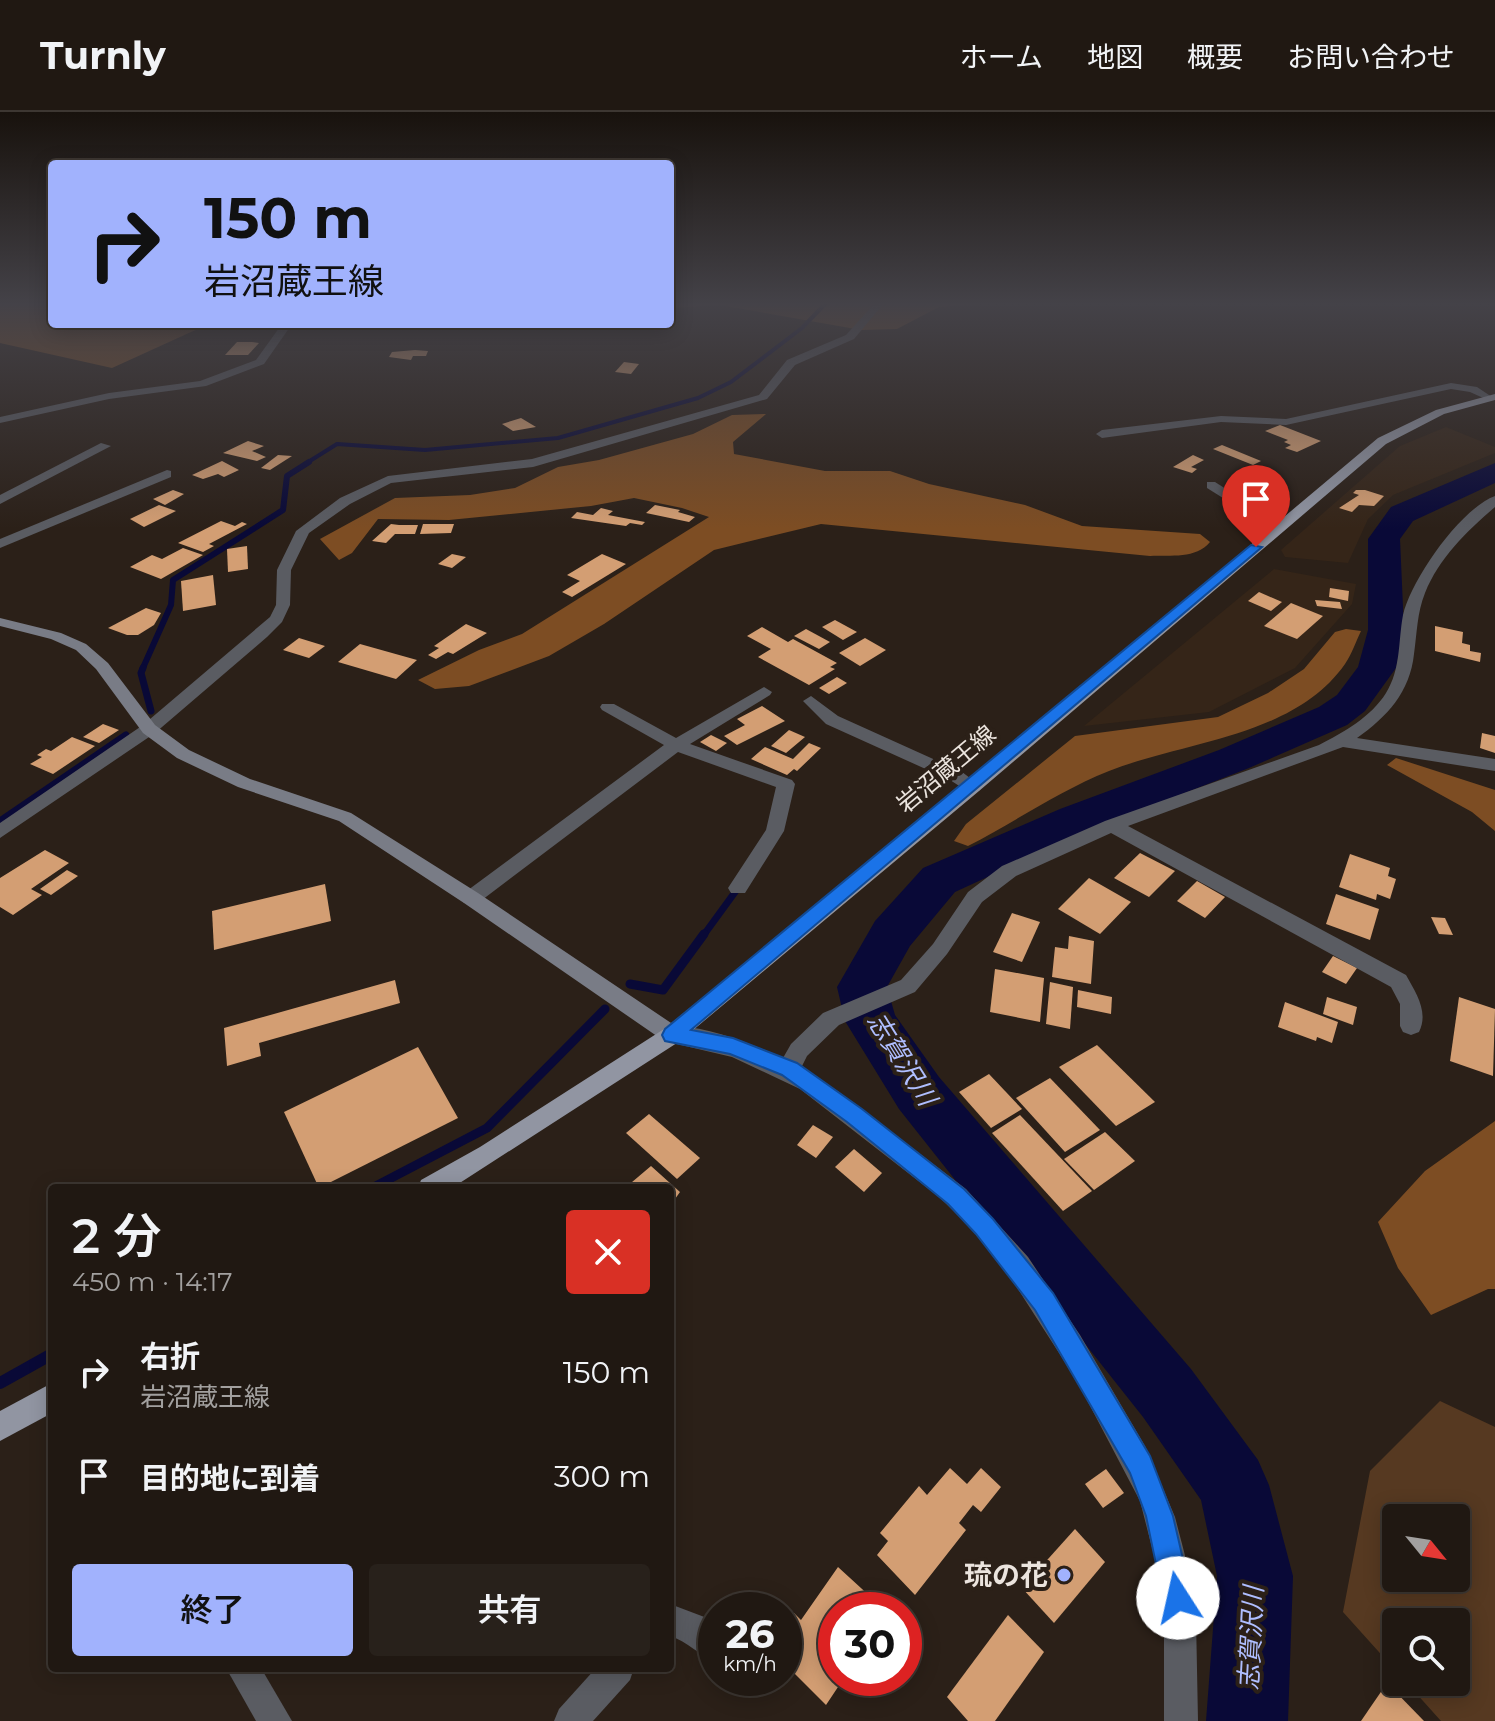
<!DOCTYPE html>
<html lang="ja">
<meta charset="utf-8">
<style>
:root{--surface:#201812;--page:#28211b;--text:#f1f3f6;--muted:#a2a09f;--line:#3d3732;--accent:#a1b2fd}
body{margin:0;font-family:Montserrat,"Noto Sans JP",sans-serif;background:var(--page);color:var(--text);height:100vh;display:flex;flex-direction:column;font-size:30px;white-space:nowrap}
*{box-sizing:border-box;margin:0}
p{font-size:26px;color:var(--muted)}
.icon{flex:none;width:44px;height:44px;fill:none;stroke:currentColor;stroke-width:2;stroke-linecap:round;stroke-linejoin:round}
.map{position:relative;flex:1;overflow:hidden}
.side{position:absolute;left:48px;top:1072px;width:626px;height:488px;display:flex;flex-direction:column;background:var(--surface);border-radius:8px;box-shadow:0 4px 20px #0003,0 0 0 2px var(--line)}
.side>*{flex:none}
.banner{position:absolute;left:48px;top:48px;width:626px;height:168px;border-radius:8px;box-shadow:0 4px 20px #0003,0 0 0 2px var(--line);background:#a1b2fd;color:#111;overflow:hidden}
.needle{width:52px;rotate:120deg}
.buttons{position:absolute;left:1382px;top:1392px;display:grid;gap:16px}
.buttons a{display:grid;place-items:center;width:88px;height:88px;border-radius:8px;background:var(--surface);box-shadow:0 4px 20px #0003,0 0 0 2px var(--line);font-size:40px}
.speed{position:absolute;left:698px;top:1480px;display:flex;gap:16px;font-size:40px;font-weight:700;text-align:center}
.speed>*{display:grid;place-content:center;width:104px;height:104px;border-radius:50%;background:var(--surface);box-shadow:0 4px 20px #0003,0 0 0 2px var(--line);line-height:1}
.speed small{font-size:20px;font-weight:400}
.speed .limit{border:12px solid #d22;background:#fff;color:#111}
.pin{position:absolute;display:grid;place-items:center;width:68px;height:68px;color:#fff;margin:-82px -34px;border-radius:50% 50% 50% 0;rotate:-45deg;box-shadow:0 0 8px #0007}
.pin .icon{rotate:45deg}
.me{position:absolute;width:88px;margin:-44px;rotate:350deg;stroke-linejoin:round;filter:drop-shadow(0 0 6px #0008)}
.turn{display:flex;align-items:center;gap:28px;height:168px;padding:0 24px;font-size:36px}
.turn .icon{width:104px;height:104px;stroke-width:2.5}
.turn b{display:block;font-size:56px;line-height:68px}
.round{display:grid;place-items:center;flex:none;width:84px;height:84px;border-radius:8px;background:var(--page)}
.head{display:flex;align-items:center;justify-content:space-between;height:136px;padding:0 24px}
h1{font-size:48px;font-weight:600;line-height:60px}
.primary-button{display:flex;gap:16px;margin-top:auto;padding:16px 24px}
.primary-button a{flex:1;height:92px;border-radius:8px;background:var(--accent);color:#111;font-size:32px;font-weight:600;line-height:92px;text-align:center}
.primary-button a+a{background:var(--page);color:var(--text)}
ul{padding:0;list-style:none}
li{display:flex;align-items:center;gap:24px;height:104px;padding:0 24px}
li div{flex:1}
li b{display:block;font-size:30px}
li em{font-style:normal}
header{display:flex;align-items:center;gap:48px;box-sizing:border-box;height:112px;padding:0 40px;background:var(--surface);border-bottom:2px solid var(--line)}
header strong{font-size:38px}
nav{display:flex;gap:44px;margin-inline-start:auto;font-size:28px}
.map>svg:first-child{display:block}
</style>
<header>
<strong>Turnly</strong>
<nav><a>ホーム</a><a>地図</a><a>概要</a><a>お問い合わせ</a></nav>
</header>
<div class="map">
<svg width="1495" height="1609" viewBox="0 0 1495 1609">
<rect width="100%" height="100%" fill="#2b2018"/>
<g fill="#352518">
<path d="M1446 315 1495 335V341L1393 383 1368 407 1348 451 1285 445 1281 438 1400 334Z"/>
<path d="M1274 457 1356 472 1352 492 1295 556 1209 600 1084 614Z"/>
</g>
<path fill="#563921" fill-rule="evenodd" d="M1440 1289 1495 1315V1609H1441L1406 1570H1456V1510H1396V1559L1343 1500 1370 1359ZM1396 1406H1456V1466H1396Z"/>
<g fill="#7d4d23">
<path d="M0 191H52V212H198L202 215 112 256 0 231Z"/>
<path d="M670 191H991L939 195 897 217 861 218 720 193 670 196Z"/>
<path d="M766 302 733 330 734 342 825 359H890L929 372 1025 393 1082 414 1200 422 1210 430C1196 447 1171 443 1150 444L821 412 714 438 604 512 549 544 469 574 435 577 418 568 479 538 522 522 709 405 682 396 634 386 591 394 449 408 378 407 352 441 339 448 320 427 395 386 470 383 515 376 558 355 599 348 693 322 732 303Z"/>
<path d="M1346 517 1361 519C1356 529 1352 542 1345 552 1294 625 1185 629 1109 659 1059 679 1015 710 968 734L954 729 966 712 1075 624 1218 605 1268 581 1304 557 1335 520Z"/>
<path d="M1396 646 1495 678V719L1472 700 1387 653Z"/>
<path d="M1495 1009V1177H1488L1431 1203 1398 1156 1378 1110 1425 1059Z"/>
</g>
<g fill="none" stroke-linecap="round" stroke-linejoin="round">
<path stroke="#090937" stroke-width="4" d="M305 352 337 332 425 338 558 326 698 286 731 270 802 216 826 191"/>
<path stroke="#090937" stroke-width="6" d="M142 558 171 493 173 468 283 398 287 364 309 350"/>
<g stroke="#090937" stroke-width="7">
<path d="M143 556 141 561 151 599"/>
<path d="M0 709 126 623"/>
<path d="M703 824 738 776"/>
</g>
<g stroke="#090937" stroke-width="9">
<path d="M630 872 663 878 704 822"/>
<path d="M372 1076 487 1016 605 897"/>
</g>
<path stroke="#090937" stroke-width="12" d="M0 1271 52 1242"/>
<path fill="#090937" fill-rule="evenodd" d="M1495 351V371L1413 409 1400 427 1404 518 1396 556 1365 599 1347 613 1249 656 1092 717 955 780 910 834 887 875 895 903 939 965 1191 1257 1258 1348 1269 1373 1293 1464 1288 1609H1206L1217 1464 1201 1388 1143 1305 899 997 845 909 837 875 875 809 923 756 1060 697 1219 638 1319 595 1337 583 1358 555 1368 518V427L1391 395Z"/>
</g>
<g fill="#d39e73">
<path d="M237 230H252L259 231 248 243H225Z"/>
<path d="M415 238 428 239 426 244H413L411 248 389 245 392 240Z"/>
<path d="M624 250 639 252 631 262 615 260Z"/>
<path d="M521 306 536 315 513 319 502 312Z"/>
<path d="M1280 313 1321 329 1297 340 1285 336 1291 333 1284 330 1288 328 1265 319Z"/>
<path d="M248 329 264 334 252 339 266 345 257 349 223 341Z"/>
<path d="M1222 333 1261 349 1253 353 1213 337Z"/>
<path d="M278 343 292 344 270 358 261 356Z"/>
<path d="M1193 343 1204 348 1191 355 1197 357 1192 361 1173 355Z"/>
<path d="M222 349 239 358 224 365 218 362 203 367 192 363Z"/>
<path d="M173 378 184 382 165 393 153 387Z"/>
<path d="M1356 378H1365L1384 384 1374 394 1359 393 1352 400 1339 396 1359 383 1353 381Z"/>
<path d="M159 393 176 399 144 415 130 407Z"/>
<path d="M655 393 680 398 678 400 695 405 689 410 646 401Z"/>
<path d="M601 396 613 399 608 403 645 410 642 413 630 411 626 414 571 406 577 400 593 403Z"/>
<path d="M221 409 235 414 242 410 247 412 209 432 214 434 203 440 178 431Z"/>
<path d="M391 412 399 413H418L415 422H395L386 431 372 429Z"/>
<path d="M423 412H454L451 421 420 422Z"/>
<path d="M247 434 248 457 228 460 227 437Z"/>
<path d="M183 436 203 443 161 467 130 455 152 443 162 447Z"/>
<path d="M452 442 466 445 452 456 438 452Z"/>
<path d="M602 442 626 452 572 485 562 480 580 469 567 463Z"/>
<path d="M213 463 216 493 183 499 181 469Z"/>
<path d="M1330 476 1349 479 1348 489 1329 485Z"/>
<path d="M1259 480 1282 490 1271 499 1248 489Z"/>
<path d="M1315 488 1340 490 1342 497 1317 494Z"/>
<path d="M1291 491 1323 504 1297 527 1264 514Z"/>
<path d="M146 496 161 501 154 513 138 523H127L108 516Z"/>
<path d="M835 508 857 520 843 528 822 515Z"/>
<path d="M466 512 487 521 453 542 448 540 436 547 428 543 439 536 434 534Z"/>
<path d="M1435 514 1463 520 1462 531 1470 533V539L1481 541 1480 550 1435 539Z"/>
<path d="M762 515 788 530 793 527 837 551 830 555 835 557 809 573 758 545 771 537 747 524Z"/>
<path d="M806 517 830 530 819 537 794 524Z"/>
<path d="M299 526 325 534 309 546 283 538Z"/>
<path d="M865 526 886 538 860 554 839 541Z"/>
<path d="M360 532 417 548 396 567 338 550Z"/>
<path d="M837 565 847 571 829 582 819 576Z"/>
<path d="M762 594 785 609 737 633 724 624 745 613 737 607Z"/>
<path d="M103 612 119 618 99 631 83 625Z"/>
<path d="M789 618 805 625 786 641 771 634Z"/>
<path d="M1482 621 1495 624V641L1480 636Z"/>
<path d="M711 623 727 631 716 639 700 630Z"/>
<path d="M72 625 95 634 53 662 30 652 42 645 37 643 46 637 51 639Z"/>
<path d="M809 631 821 636 797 659 794 657 787 663 751 647 765 635 793 647Z"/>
<path d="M45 738 69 751 31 777 42 783 13 803 0 795V766Z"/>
<path d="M1140 741 1175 759 1149 785 1114 766Z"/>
<path d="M1350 742 1390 756 1388 764 1396 767 1390 787 1377 782 1376 788 1339 775Z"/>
<path d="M67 758 78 764 51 783 40 777Z"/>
<path d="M1089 766 1131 790 1100 822 1058 797Z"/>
<path d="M1197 769 1225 785 1205 806 1177 789Z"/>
<path d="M325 772 331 809 214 838 212 799Z"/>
<path d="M1336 782 1379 797 1370 828 1326 812Z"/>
<path d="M1012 801 1040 810 1022 850 993 840Z"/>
<path d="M1431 805 1445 806 1453 823 1439 822Z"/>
<path d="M1069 824 1094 829 1091 872 1052 865 1055 835 1068 837Z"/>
<path d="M1333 844 1357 856 1346 872 1322 860Z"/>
<path d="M995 857 1044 866 1040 910 990 900Z"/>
<path d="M395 868 400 891 259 931 261 944 227 954 224 916Z"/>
<path d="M1050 870 1073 875 1070 917 1046 912Z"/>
<path d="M1078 878 1112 885 1111 902 1077 895Z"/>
<path d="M1327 885 1357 895 1353 913 1323 902Z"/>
<path d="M1459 885 1495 897 1493 964 1450 949Z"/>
<path d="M1285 890 1338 910 1332 931 1317 925 1316 929 1278 915Z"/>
<path d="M1097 933 1155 990 1116 1014 1059 955Z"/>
<path d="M418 935 458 1006 319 1076 284 1000Z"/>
<path d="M989 962 1022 997 991 1016 959 980Z"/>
<path d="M1050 966 1100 1018 1065 1040 1016 986Z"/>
<path d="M649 1002 700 1046 677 1067 626 1021Z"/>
<path d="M1020 1003 1092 1079 1063 1099 992 1021Z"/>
<path d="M813 1013 833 1025 816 1046 797 1033Z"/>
<path d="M1105 1020 1135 1049 1094 1078 1064 1047Z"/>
<path d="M854 1037 882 1061 864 1080 835 1055Z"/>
<path d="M651 1054 680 1080 670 1094V1076H625Z"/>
<path d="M950 1356 967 1372 981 1356 1001 1375 981 1400 973 1393 959 1411 966 1418 915 1483 877 1443 888 1429 880 1421 919 1374 927 1383Z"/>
<path d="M1106 1357 1124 1381 1103 1396 1085 1372Z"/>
<path d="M1075 1417 1105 1450 1054 1511 1022 1476Z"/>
<path d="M838 1455 885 1498H836V1566H844L826 1593 784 1551 786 1528 784 1515 794 1501 801 1508Z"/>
<path d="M1008 1503 1044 1540 995 1609H968L947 1585Z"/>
<path d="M1387 1571 1424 1609H1361Z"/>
</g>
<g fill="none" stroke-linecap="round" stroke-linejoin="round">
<g fill="#5a5c62" fill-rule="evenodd">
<path d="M875 191H884L854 227 795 253 767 287 533 355 391 371 350 392 309 421 291 458 290 493 282 510 267 525 155 621 0 726V711L143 613 270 505 276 493 277 458 296 419 340 386 388 364 532 347 759 283 787 248 846 223Z"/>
<path d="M282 212H292L264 252 206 274 109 287 0 311V305L109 281 200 269 256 248Z"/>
<path d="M1451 271 1477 275 1495 287 1490 289 1470 280 1451 277 1286 313 1221 310 1102 326 1096 322 1102 318 1221 304 1286 307Z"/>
<path d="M101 331 111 334 0 392V383Z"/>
<path d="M167 358 171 359V365L0 436V427Z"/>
<path d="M1207 370H1215L1286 415 1274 418 1207 376Z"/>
<path d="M1495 384V395C1467 419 1439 446 1425 481 1417 501 1417 521 1414 542 1410 580 1387 605 1357 626L1495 647V659L1343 635 1128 714 1406 863C1416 881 1429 900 1419 920L1411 923 1403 920 1400 914V892L1391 875 1111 721 1016 764 982 790 947 842 915 880 839 913 807 944 801 956 839 980 966 1077 1028 1145 1080 1223 1145 1334 1175 1405 1188 1455 1196 1506 1198 1609H1164V1506L1157 1455 1140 1389 1077 1269 1009 1163 970 1115 939 1085 800 977 732 945 664 929 661 923 664 917C692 907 757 934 783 946L791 932 823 901 901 868 933 832 968 780 1002 754 1105 709 1319 633C1344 620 1371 605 1386 581 1401 557 1398 530 1403 503 1411 468 1460 397 1495 384Z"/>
<path d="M764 575 772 580 770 583 690 632 792 668 795 672 784 719 745 781H731L728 776 766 718 776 675 678 640 478 791H464L461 786 464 781 664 633 602 598 600 595 602 592H614L676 626Z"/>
<path d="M811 584 838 604 962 660 982 675 979 679H967L950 668 826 612 803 589Z"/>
<path d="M670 1492 707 1506 716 1513V1550C699 1543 688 1530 670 1524Z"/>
<path d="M226 1556H261L292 1609H256Z"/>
<path d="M596 1556H634L630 1568 593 1609H554L559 1597Z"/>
</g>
<path fill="#797c86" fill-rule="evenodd" d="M0 506 61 521 86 532 108 551 155 613 189 638 250 667 351 701 478 781 680 917 683 923 680 929 672 932 664 929 464 791 339 709 238 675 177 646 143 621 96 557 76 538 51 527 0 514Z"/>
<g fill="#9195a2" fill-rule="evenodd">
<path d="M1495 282V288L1444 302 1386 332 979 679 680 929 452 1076H418L421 1068 480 1035 664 917 967 671 1378 326 1436 298Z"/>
<path d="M52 1271V1301L0 1329V1299Z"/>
</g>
</g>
<linearGradient id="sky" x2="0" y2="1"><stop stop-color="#18120d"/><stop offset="0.46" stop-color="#444248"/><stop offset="1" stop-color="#444248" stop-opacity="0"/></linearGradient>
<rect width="1495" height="417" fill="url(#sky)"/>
<path fill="#1a73e8" stroke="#114b97" stroke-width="2" d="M1251 433 1262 435 691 918 733 926 797 951 862 997 964 1077 993 1107 1053 1181 1150 1344 1173 1404 1192 1486 1188 1497 1178 1501 1167 1497 1163 1486 1146 1404 1130 1361 1035 1198 976 1122 948 1092 847 1010 782 963 730 942 665 929 662 923 665 917Z"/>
<circle fill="#a1b2fd" stroke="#2b2018" stroke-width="3" cx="1064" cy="1463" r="8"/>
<g text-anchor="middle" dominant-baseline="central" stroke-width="8" stroke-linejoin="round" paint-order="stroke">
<g font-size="24" fill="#ebe4de" stroke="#2b2018">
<text transform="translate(946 657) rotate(-40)">岩沼蔵王線</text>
</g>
<g font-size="26" font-style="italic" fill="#afbeff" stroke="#2b2018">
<text transform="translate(902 947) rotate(58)">志賀沢川</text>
<text transform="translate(1251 1526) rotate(-87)">志賀沢川</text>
</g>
<g font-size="28" font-weight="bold" fill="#ebe4de" stroke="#2b2018" text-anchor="end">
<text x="1048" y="1463">琉の花</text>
</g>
</g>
</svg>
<div class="buttons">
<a><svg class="needle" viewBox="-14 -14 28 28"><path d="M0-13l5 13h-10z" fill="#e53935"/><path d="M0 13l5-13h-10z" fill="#a2a09f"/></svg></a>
<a><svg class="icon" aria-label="search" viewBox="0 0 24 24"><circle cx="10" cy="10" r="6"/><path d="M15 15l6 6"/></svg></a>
</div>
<div class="speed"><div>26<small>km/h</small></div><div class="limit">30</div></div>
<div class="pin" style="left:1256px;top:435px;background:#d93025"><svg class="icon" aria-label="arrive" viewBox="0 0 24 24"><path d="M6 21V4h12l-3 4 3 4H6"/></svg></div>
<svg class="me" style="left:1178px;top:1486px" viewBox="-20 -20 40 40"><circle r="19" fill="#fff"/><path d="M0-13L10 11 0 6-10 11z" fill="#1a73e8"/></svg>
<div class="banner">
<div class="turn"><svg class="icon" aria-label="right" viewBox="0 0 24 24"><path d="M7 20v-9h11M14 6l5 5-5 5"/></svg><div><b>150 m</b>岩沼蔵王線</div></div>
</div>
<section class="side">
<div class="head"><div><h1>2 分</h1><p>450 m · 14:17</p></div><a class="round" style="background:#d93025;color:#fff"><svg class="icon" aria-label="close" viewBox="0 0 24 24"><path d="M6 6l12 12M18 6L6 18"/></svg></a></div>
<ul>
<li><svg class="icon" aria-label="right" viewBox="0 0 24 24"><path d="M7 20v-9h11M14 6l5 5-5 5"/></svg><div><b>右折</b><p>岩沼蔵王線</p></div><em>150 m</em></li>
<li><svg class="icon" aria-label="arrive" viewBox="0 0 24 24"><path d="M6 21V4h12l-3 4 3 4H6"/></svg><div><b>目的地に到着</b></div><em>300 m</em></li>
</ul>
<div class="primary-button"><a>終了</a><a>共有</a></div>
</section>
</div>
